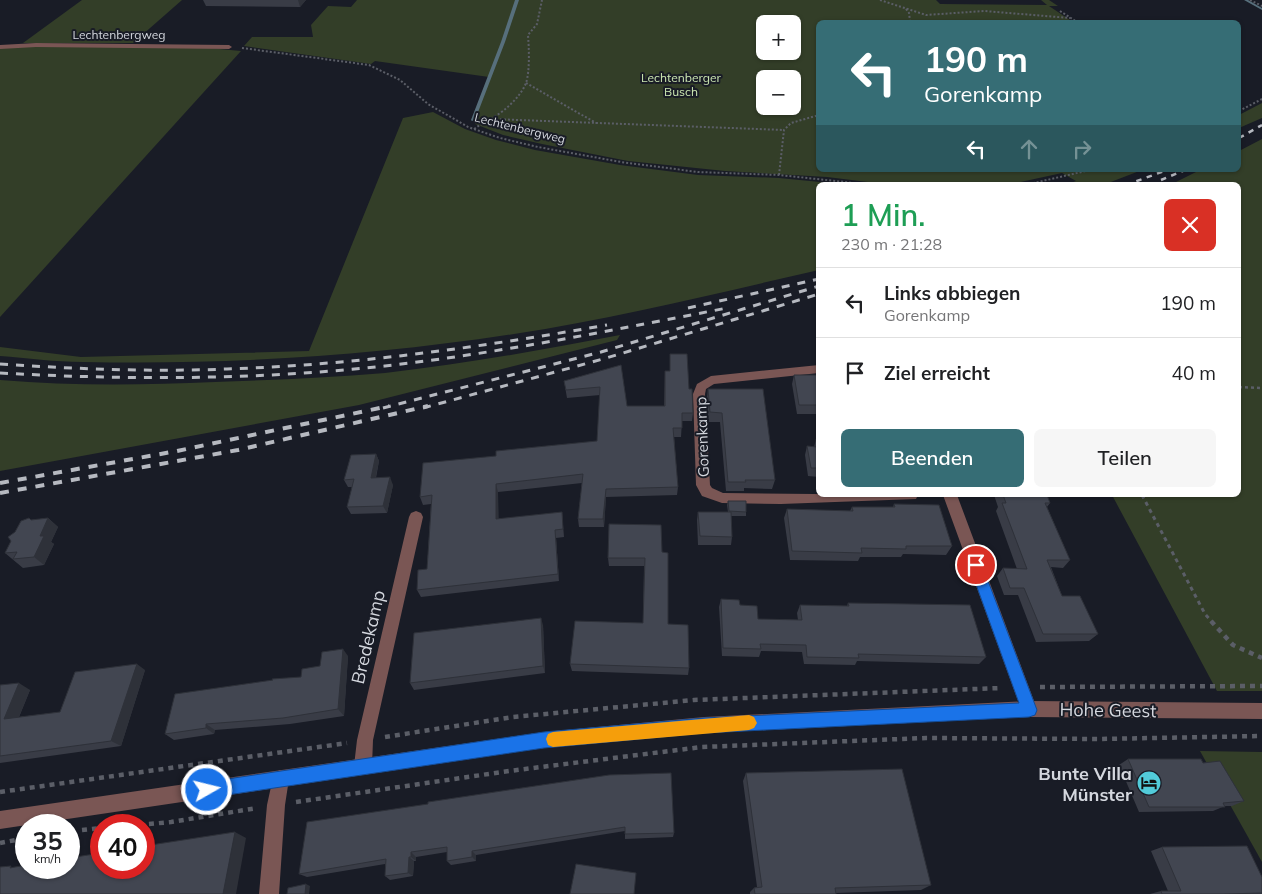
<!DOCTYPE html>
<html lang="de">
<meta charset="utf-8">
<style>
:root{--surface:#fff;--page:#f6f6f6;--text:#202124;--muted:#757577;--line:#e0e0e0;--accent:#366d75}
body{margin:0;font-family:Mulish,sans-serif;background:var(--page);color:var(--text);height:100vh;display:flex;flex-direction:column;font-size:19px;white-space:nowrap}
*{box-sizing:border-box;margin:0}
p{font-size:16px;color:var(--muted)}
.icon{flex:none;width:28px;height:28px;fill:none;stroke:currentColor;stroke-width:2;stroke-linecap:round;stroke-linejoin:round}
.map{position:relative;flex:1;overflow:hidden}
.details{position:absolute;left:816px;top:182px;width:425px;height:315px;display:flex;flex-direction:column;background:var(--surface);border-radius:8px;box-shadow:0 1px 4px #0004}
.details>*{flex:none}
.hud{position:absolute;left:816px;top:20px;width:425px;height:152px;border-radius:8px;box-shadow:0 1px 4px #0004;background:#366d75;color:#fff;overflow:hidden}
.buttons{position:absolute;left:756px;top:15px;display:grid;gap:10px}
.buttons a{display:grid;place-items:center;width:45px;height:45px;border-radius:8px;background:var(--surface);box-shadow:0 1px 4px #0004;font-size:25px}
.speed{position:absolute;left:15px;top:814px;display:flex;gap:10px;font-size:25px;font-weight:700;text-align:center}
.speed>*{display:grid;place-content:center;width:65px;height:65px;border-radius:50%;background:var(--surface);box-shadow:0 1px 4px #0004;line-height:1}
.speed small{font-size:12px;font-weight:400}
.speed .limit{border:8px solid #d22;background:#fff;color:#111}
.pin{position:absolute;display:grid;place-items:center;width:42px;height:42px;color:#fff;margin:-21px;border:2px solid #fff;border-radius:50%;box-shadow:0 1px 5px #0007}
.me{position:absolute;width:55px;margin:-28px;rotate:82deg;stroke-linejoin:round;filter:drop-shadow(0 0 4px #0008)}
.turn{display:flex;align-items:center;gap:18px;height:105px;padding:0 25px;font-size:22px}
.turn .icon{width:65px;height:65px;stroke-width:2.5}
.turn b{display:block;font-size:35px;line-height:42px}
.lanes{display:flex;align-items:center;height:48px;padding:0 25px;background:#0003;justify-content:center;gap:25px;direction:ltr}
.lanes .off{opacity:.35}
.round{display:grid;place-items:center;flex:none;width:52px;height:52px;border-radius:8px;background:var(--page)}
.overview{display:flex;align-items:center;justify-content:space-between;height:85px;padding:0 25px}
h1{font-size:30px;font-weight:600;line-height:38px;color:#1e9e55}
.primary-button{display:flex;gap:10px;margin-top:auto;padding:10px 25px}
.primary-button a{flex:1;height:58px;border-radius:8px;background:var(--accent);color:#fff;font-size:20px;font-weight:600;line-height:58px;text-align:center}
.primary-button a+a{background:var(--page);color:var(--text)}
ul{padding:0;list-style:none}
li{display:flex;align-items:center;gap:15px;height:70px;padding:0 25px;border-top:1px solid var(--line)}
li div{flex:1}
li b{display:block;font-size:19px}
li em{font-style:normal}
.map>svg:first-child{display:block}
</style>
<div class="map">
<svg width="1262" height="894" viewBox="0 0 1262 894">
<rect width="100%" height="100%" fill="#191c26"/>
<g fill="#333e28" fill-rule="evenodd">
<path d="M82 0H182L133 43H23Z"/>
<path d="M357 0H936L940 4 1047 5 1041 0H1049L1058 6H1049L1073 22H819V170H1142L1103 185H1065L1076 181 1062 173 1007 185H892L827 177 725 171 628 161 542 144 503 135 475 124V115L489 77 375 61 371 64 244 46 252 37H313L311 25 328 6 351 7ZM765 24H792V51H765ZM765 79H792V106H765Z"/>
<path d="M33 46 209 48 241 51 0 317V48Z"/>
<path d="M1262 103V118L1239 128V115Z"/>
<path d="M433 112 465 129 496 140 535 150 620 165 698 175 779 178 851 185H819V270C718 293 616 318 514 334 371 356 227 365 83 362 55 362 27 358 0 356V347L81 357 309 351 403 118Z"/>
<path d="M1262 139V691H1217L1112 495H1239V185H1170L1200 170H1239V151Z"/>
<path d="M620 335 617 340 359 405 0 471V380C72 386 143 385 215 382 272 380 328 378 385 373 464 364 542 350 620 335Z"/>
<path d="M1200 751 1262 752V862Z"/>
</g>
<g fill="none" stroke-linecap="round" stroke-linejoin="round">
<g fill="#576f7c" fill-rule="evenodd">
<path d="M515 0H519L505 42 475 120 472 121 471 120 501 42Z"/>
<path d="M1244 0H1248L1262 8V10Z"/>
</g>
<g stroke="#5b5e67" stroke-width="2" stroke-dasharray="2 2" stroke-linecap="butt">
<path d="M880 0 926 15 984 11 1070 18"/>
<path d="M1250 0 1262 6"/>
<path d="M906 9 909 13 910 21 907 22"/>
<path d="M1060 11 1077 22"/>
<path d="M242 48 369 65 400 80 428 104 468 127 500 138 538 147 621 162 698 172 779 175 873 185"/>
<path d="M526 83 596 123"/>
<path d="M1239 111 1262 99"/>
<path d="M492 119 784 130"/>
<path d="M474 129C482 123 487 122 494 117 506 110 521 96 526 83 530 71 529 48 528 35L537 24 542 0"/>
<path d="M779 175 784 130 791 123 819 115"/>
<path d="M1025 185 1090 170"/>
</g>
<path stroke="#5b5e67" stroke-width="2.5" stroke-dasharray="3 3" stroke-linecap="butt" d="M1239 387 1262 388"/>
<path stroke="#5b5e67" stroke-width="3" stroke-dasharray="4 4" stroke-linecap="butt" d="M1142 495 1205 614 1212 622"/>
<g stroke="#5b5e67" stroke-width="4.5" stroke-dasharray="5 5" stroke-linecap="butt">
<path d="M1211 621 1233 645 1262 658"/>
<path d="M1040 687 1262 686"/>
<path d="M385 737 513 717 694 700 1001 688"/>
<path d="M0 792 347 743"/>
<path d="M296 802 509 771 702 747 926 738 1099 739 1262 736"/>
<path d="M139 825 171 822 257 808"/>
<path d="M82 830 101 828"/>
<path d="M0 843 26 838"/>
</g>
<g fill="#7a5654" fill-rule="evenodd">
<path d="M36 43 229 45 232 47 229 49 36 47 0 49V45Z"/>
<path d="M819 365V373L714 384 706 389 705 394 710 485 712 488 723 493 918 495 916 499 781 504 722 503 702 496 696 485 693 394 697 384 711 376Z"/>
<path d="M943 495H957L1037 709 1035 715 1029 717 1023 715 1021 709Z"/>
<path d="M416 511 421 513 423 517 373 740 372 766 369 772 363 775 357 772 354 766 357 740 409 517 411 513Z"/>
<path d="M280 770 286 773 289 779 285 805 279 894H259L267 805 274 773Z"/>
</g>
<path fill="#7a5654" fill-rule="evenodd" d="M1029 701 1262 703V719L1029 717 704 733 544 748 0 829V811L544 732 704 717Z"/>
<g stroke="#b6b9c0" stroke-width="2.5" stroke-dasharray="5.5 5.5" stroke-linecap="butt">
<path d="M1239 138 1262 125"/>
<path d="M1161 180 1185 170"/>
<path d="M1126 185 1167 170"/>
</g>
<g stroke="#b6b9c0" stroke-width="3" stroke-dasharray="8 8" stroke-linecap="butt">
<path d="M688 308 819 279"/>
<path d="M0 364C76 369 151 372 227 369 355 365 481 347 607 325"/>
<path d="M0 373C128 380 257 380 385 366 500 353 613 330 727 308"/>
<path d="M383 408 601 352 819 286"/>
<path d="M423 408 603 359 819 294"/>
</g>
<g stroke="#b6b9c0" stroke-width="4" stroke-dasharray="9 9" stroke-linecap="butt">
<path d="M0 483 177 451 389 406"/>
<path d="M0 493 238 450 428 406"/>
</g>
</g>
<g fill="#393c46">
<path d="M203 0H306L300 7 206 6Z"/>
<path d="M670 354 689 389 693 413 692 421H682L681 437H674L678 487 677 495 606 497 604 527H579L578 519 582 483 498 492V519L562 512 564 537 556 538 559 581 421 597 417 590 427 569 431 504 423 505 420 497 496 456 597 441 600 395 567 398 564 381 621 365 627 406H664L665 371H670Z"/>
<path d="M794 375H819V414H797L792 384Z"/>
<path d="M708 389 775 480 772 489 744 488V491H726L720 422H708L707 398Z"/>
<path d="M816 439H819V477L808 476 805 455 807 446 814 447Z"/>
<path d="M376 454 379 461 376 478 393 485 387 513 351 514 347 507 353 487H348L344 480Z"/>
<path d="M994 495H1047L1050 503 1047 507 1070 560 1063 568 1051 567 1062 596 1098 634 1089 641 1036 642 1018 595H1004L997 576 1003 568 1017 569 996 511 998 507Z"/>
<path d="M728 501 746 512V516H731L732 537 731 545H698L697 520 698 512H728L727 505Z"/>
<path d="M894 504 952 546 946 555 903 554 901 557H860L858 561 790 560 784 518 787 509 850 511 852 507H893Z"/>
<path d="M48 518 58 527 51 542 54 544 44 565 23 568 5 553 31 520Z"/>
<path d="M662 552 668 624 689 668 688 675 572 671 570 664 643 623 644 566H609L608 558Z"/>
<path d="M721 599 740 605 758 619 798 620 797 613 800 605 847 606 848 603 986 657 979 664 857 661 855 665 804 664 802 652 761 651 759 657 722 656 719 607Z"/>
<path d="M543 625 545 673 414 690 410 683Z"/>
<path d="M348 656 344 716 290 724 215 730 214 734 174 740 165 734 301 677 320 666Z"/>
<path d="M145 670 121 746 0 763V685L30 690 19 717 60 712Z"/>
<path d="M1128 759 1203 763 1244 801 1232 806H1225L1213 811 1139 812 1119 765Z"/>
<path d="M746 773 931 885 921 890 836 893V894H750V892L754 888 757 887 743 781Z"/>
<path d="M428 804 674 833 673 837 625 839V831L476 855V861L451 865 447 861V852L416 857V861H414L413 876 390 880 385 876V864L307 877 299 874Z"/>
<path d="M1162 847 1262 877V894H1150L1161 891H1168L1151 851Z"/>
</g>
<g fill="#2e3139">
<path d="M298 0H306L300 7Z"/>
<path d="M376 454 379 461 374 485 371 478Z"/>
<path d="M390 477 393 485 387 513 383 506Z"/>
<path d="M496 484 498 492 499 527 496 519Z"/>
<path d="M606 489V497L604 527 603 519Z"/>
<path d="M48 518 58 527 51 542 54 544 44 565 34 557 40 536Z"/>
<path d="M555 530 556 538 559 581 558 574Z"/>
<path d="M541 618 543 625 545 673 543 666Z"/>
<path d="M343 649 348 656 344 716 338 709Z"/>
<path d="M137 664 145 670 121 746 111 741Z"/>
<path d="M19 683 30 690 16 724 4 719Z"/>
<path d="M206 724 215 730 214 734 206 728Z"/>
<path d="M235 832 246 838 236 894H223Z"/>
<path d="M472 851 476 855V861L472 857Z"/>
<path d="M411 852 416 857V861L411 857Z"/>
<path d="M409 857 414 861 413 876 408 873Z"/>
<path d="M306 884 310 886 309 894H305Z"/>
</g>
<g fill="#424651" stroke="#2e3139">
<path d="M670 354H687L689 389H692L693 413H682V428H673L678 487 606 489 603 519H578L583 474 496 484V519L562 512 563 529 555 530 558 574 417 590 418 570 427 569 432 495 420 497 423 463 496 456V451L597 441 600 387 566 390 564 381 621 365 627 406H665V371H670Z"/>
<path d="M794 375H819V405H799Z"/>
<path d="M708 389H763L775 480H745L746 482H728L722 413 710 412Z"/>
<path d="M816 439H819V468H811L807 446 817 447Z"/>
<path d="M376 454 371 478 390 477 383 506 347 507 354 479 344 480 351 455Z"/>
<path d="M1003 495H1047L1050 503H1045L1070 560H1047L1062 596H1080L1098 634H1043L1024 588H1010L1003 568 1027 569 1002 503H1006Z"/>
<path d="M728 501H746V512L729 511Z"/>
<path d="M894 504 939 505 952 546H906V549L861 548 862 553 792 551 787 509 853 511 852 507H895Z"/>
<path d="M698 512H731L732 537 700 536Z"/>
<path d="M29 518 31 520 48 518 40 536H44L34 557 13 559 17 552 5 553 11 541 8 537 15 532 21 521Z"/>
<path d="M609 524 661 525 662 552 668 553V624L688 625 689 668 570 664 575 621 643 623 645 558H608Z"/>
<path d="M721 599 739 600 740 605 757 606 758 619 802 620 800 605 849 606 848 603 970 605 986 657 858 654 859 658 807 657 806 645 760 644 761 649 723 648Z"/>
<path d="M541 618 543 666 410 683 414 633Z"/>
<path d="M343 649 338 709 283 718 206 724V728L165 734 175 694 273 680 272 679 301 677 302 669 320 666 322 652Z"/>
<path d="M137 664 111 741 0 756V685L19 683 4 719 60 712 75 672Z"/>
<path d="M1128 759H1201L1203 763 1220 761 1244 801 1223 803 1225 807H1149Z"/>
<path d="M902 769 931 885 835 888 836 894H755L754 888 762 887 746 773Z"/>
<path d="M671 773 674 833 625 834V827L472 851V857L447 861V847L411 852V857H409L408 873 385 876 386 859 299 874 307 822 428 804V802L609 775Z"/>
<path d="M235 832 223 894H0V867L11 866 10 868 26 865V868H69V858L101 853V868H144V846Z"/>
<path d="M1247 846 1262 877V893L1224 894H1162L1161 891H1181L1162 847Z"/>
<path d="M576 864 636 873 634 894H570Z"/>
<path d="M306 884 305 894H287L288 888Z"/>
</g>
<path fill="#1a73e8" stroke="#114b97" d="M976 559 980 561 982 565 1037 710 1035 715 1029 717 704 733 544 748 207 798 201 795 199 790 201 784 207 782 544 732 704 718 1019 703 969 565 971 561Z"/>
<path fill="#f59e0b" d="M749 715 754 717 757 723 754 728 749 730 553 747 548 745 546 739 548 734 553 732Z"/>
<defs>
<symbol id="hotel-disc" viewBox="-11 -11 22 22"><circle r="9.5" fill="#52cbd9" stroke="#191c26"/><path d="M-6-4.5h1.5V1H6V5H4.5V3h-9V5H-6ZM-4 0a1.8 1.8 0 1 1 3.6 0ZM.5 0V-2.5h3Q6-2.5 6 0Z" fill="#111"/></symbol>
</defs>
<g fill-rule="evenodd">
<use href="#hotel-disc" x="1135" y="769" width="28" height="28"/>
</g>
<g text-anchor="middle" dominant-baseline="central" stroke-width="4" stroke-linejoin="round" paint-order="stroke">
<g font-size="12" fill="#d4d7de" stroke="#191c26">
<text x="119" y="34">Lechtenbergweg</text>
<text transform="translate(520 128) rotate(14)">Lechtenbergweg</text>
</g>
<g font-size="12" fill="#cce7b2" stroke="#191c26">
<text x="681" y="77">Lechtenberger<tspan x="681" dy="14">Busch</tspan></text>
</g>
<g font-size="15" fill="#d4d7de" stroke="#191c26">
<text transform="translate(702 437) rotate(-92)">Gorenkamp</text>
</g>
<g font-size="18" fill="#d4d7de" stroke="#191c26">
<text transform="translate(368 637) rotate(-77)">Bredekamp</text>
<text transform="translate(1108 710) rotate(1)">Hohe Geest</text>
</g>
<g font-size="18" font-weight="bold" fill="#d4d7de" stroke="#191c26" text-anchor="end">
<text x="1132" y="773">Bunte Villa<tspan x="1132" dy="21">Münster</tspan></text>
</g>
</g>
</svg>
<div class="buttons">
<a>+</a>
<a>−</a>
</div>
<div class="speed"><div>35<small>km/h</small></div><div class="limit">40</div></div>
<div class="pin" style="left:976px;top:565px;background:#d93025"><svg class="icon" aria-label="arrive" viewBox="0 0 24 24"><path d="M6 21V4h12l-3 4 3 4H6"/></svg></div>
<svg class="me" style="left:207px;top:790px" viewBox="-20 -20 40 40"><circle r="17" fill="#1a73e8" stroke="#fff" stroke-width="3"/><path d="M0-11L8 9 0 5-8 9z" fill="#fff"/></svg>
<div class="hud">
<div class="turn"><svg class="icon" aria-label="left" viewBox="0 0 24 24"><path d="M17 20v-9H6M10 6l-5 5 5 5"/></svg><div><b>190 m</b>Gorenkamp</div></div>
<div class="lanes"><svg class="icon" aria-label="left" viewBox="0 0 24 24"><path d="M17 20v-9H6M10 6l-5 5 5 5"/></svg><svg class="icon off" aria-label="ahead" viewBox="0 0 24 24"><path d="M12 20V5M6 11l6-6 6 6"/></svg><svg class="icon off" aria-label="right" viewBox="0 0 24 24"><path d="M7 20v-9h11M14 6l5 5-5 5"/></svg></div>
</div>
<section class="details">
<div class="overview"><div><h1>1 Min.</h1><p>230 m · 21:28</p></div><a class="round" style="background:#d93025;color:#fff"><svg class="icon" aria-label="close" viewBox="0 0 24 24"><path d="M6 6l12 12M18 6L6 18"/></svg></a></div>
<ul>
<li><svg class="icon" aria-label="left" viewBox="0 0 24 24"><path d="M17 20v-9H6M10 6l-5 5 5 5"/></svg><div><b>Links abbiegen</b><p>Gorenkamp</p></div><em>190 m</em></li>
<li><svg class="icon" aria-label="arrive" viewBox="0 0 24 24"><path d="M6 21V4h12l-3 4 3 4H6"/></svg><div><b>Ziel erreicht</b></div><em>40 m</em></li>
</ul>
<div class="primary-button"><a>Beenden</a><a>Teilen</a></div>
</section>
</div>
